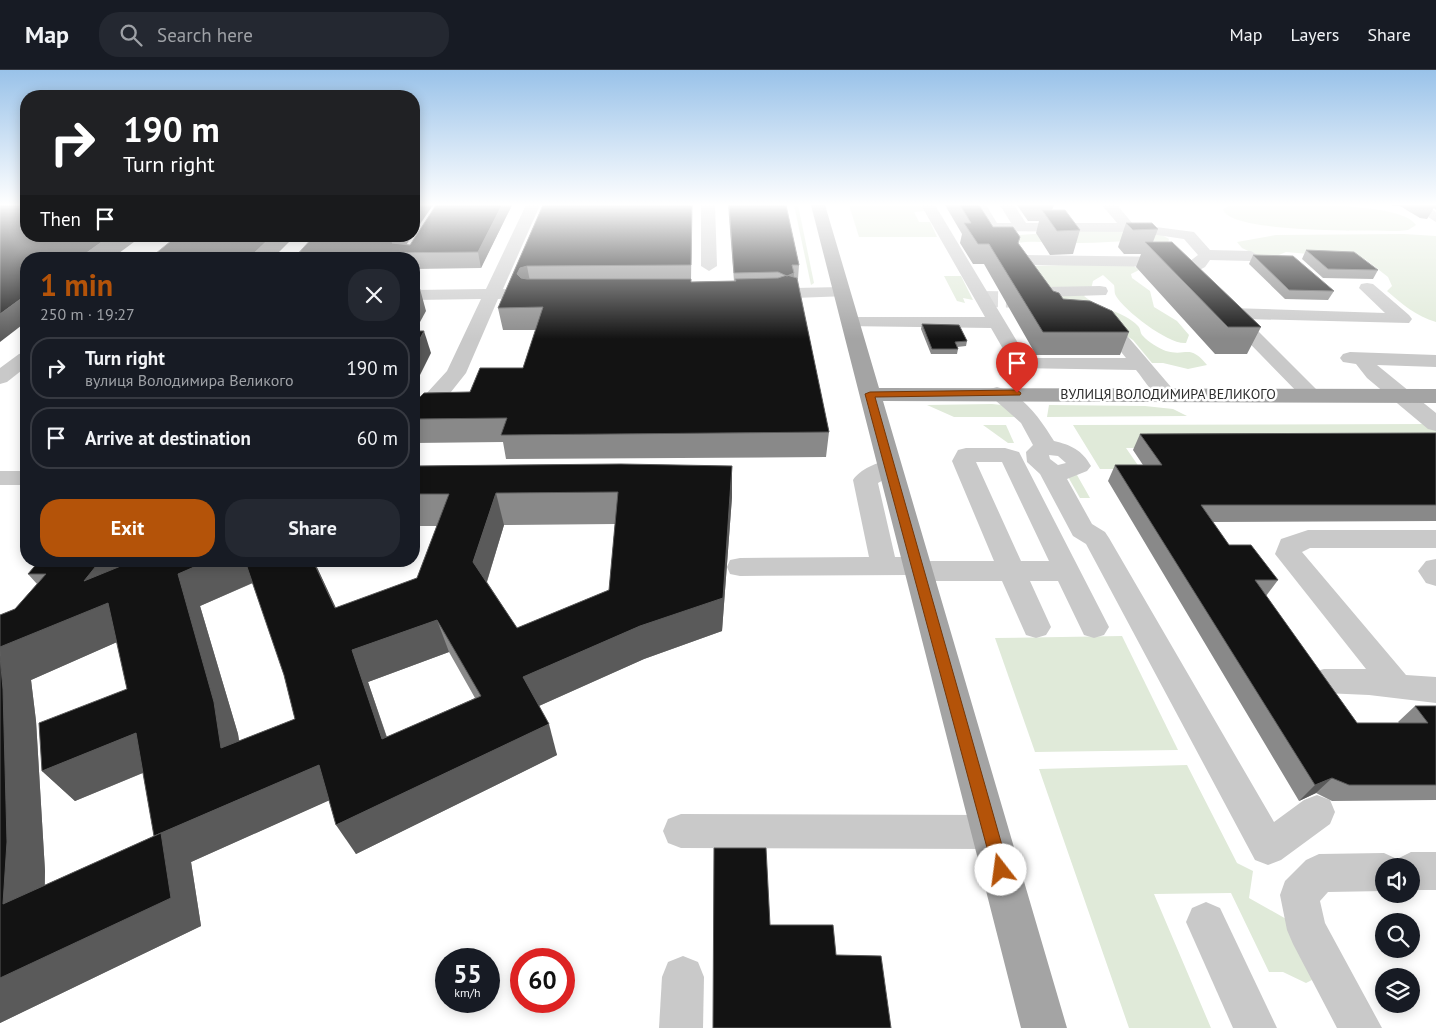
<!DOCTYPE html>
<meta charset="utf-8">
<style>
:root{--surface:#171b24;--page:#242831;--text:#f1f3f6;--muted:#9ea1a6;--line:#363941;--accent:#b45309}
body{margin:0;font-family:"PT Sans",sans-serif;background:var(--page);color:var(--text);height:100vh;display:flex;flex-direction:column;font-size:19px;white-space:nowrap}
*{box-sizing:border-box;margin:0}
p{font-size:16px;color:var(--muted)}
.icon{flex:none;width:28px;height:28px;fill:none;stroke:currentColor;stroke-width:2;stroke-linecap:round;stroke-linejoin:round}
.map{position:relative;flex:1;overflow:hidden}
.sheet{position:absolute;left:20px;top:182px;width:400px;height:315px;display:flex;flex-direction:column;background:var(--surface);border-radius:20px;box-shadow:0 2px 12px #0003}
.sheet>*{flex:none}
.banner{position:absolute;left:20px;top:20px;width:400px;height:152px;border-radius:20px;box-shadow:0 2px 12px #0003;background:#202124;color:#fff;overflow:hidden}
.controls{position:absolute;left:1375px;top:788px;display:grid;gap:10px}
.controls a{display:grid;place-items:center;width:45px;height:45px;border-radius:50%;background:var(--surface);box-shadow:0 2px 12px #0003;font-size:25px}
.speed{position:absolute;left:435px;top:878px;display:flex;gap:10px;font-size:25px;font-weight:700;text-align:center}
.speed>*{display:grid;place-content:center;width:65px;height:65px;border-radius:50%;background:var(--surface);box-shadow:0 2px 12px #0003;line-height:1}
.speed small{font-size:12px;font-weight:400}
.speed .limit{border:8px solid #d22;background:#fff;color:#111}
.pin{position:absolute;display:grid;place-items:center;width:42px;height:42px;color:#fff;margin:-51px -21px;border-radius:50% 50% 50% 0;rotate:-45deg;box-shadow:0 0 5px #0007}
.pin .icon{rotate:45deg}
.me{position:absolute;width:55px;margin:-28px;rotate:345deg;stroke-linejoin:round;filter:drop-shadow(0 0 4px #0008)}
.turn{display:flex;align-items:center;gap:18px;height:105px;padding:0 20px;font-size:22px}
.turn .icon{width:65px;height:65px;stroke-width:2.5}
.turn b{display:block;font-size:35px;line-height:42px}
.then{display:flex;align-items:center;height:48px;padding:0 20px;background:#0003;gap:10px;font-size:19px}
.round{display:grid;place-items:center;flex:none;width:52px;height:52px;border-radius:20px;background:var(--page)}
.headline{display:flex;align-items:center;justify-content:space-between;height:85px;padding:0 20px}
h1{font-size:30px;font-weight:700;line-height:38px;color:var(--accent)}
.cta{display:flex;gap:10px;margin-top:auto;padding:10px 20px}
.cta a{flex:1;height:58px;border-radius:20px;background:var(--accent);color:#fff;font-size:20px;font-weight:700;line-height:58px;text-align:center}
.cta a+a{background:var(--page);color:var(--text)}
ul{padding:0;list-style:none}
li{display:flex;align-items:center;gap:15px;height:62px;margin:0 10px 8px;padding:0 10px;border:2px solid var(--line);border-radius:20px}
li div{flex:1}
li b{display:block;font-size:19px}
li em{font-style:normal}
header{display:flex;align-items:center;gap:30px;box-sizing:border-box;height:70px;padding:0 25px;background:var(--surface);border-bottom:1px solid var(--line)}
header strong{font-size:24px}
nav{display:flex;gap:28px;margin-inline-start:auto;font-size:18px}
.search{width:350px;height:45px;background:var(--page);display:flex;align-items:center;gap:12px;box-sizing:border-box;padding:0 18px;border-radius:20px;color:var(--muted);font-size:19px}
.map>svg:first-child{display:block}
</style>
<header>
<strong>Map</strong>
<div class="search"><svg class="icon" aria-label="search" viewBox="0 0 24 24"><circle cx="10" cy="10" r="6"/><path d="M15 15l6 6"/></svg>Search here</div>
<nav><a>Map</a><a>Layers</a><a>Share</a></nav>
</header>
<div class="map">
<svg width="1436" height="958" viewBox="0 0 1436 958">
<rect width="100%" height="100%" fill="#fff"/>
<g fill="#e0ead9">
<path d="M794 135H798L814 213 811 215Z"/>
<path d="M849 135H921L924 141 914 142 919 152H930L937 167H859Z"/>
<path d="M1230 135C1262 135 1401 129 1416 155L1408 160 1399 161C1372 160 1229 164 1223 139Z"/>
<path d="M1092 160 1162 165 1169 169 1168 173C1135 168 1103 174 1070 173 1051 173 1035 170 1016 173L1006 166Z"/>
<path d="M1404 164 1436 166V252C1416 246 1402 234 1387 221L1392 216 1388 207 1365 189 1286 182 1267 190 1242 178 1237 172 1276 165Z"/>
<path d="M1130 193 1139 200 1131 204 1132 208 1150 221 1154 237 1177 251 1189 265 1186 273C1169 275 1125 241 1116 226 1114 223 1115 219 1114 215L1103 205 1093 211 1091 219 1084 226C1099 239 1124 241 1138 256 1141 259 1140 264 1143 266 1147 271 1160 279 1166 281 1187 287 1189 273 1207 295L1188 299 1163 293H1152L1133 270 1103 250 1062 234 1033 196Z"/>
<path d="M944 206H961L973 230 963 228 965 233 957 231Z"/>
<path d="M992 334 1002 335 1018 347H954L927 335Z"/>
<path d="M1049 335 1145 336 1173 339 1187 346 1047 347Z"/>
<path d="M1431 354 1436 358V380L1433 377 1126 378 1144 404 1118 399H1100L1073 355Z"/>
<path d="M983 355H1006L1014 373H1008Z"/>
<path d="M1067 405H1077L1090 428H1080Z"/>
<path d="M1122 566 1178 680 1035 682 995 568Z"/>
<path d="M1187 695 1237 793 1253 801 1249 828 1288 850 1316 908 1306 913 1283 902H1269L1231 823 1154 824 1211 958H1129L1039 699Z"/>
</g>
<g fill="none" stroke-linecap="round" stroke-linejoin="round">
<path stroke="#d5d5d5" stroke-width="16" stroke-dasharray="16 8" stroke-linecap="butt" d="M982 229 1039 230"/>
<g fill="#c9c9c9" fill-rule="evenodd">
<path d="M526 135H540L503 219 514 220 517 224 514 228 498 229 466 303 447 327 422 354 414 355V337L447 301 481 229 414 230V220L486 219Z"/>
<path d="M701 135H715L717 196 709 201 701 196Z"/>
<path d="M921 135H935L1027 288H1126L1105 262 1088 251 1091 247H1103L1117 254 1177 324 1174 328C1156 333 1147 313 1136 300L1014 298 991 258 844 256 841 252 844 248 850 247H985Z"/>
<path d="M972 135H986L997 153H1011L1000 135H1014L1026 153H1117L1102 135H1117L1133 154 1194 162 1210 180 1251 181 1259 186 1251 191 1210 190 1205 197 1196 202 1210 217 1208 221C1195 224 1184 211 1177 201L1198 185 1184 169 1137 162 992 161 987 160Z"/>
<path d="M1409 135H1426L1436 142V152Z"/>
<path d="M1023 185 1173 187 1181 192 1173 197 1032 195 1044 213 1042 217C1027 220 1016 203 1015 190Z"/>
<path d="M1367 213 1373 214 1409 245 1412 249 1409 253 1246 249 1317 320 1320 324 1317 328 1310 330 1303 328 1221 244 1224 239 1230 238 1385 243 1359 218 1361 214Z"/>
<path d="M1100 216 1106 217 1108 221 1106 225 1043 227 1037 226 1035 222 1037 218 1043 217Z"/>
<path d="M842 217 848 218 850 222 848 226 794 228 788 227 785 223 788 219 794 218Z"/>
<path d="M26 282V297L7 312 0 314V298L19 284Z"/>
<path d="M1350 282 1436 285V297L1377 295 1436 343V361L1428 359 1367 308 1356 294 1343 292 1340 288 1343 284Z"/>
<path d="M997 317C1023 323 1041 350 1054 371 1071 375 1082 380 1091 396L1087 401 1067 409 1092 454 1105 462 1109 468 1274 752 1304 730 1317 725 1330 730 1335 742 1330 754 1281 790 1268 795 1255 790 1086 474 1073 466 1040 404 1027 392 1026 382 1033 375 1021 353 987 323 990 319ZM1049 385 1058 386 1066 393 1058 395 1050 389Z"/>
<path d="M966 378H1005L1019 382 1109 557 1104 565 1094 568 1084 565 1058 511H1030L1051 557 1046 565 1036 568 1026 565 1002 511H919L908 505 740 506 730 504 727 497 730 490 740 488 869 487 853 410C861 398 884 388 898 392L902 397 898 402 878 413 895 487H917L928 491H994L952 391 958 380ZM976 392H1002L1049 491H1021Z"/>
<rect x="0" y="401" width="26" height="14"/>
<path d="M1308 460H1436V478H1310L1302 482 1406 605 1436 607V633L1369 625 1324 623 1313 620 1308 611 1313 602 1324 599H1366L1275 484 1281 469Z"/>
<path d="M1436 489V516L1426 513 1418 501 1426 491Z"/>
<path d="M681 744 990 745 1003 750 1008 762 1003 774 990 779 681 778 668 773 663 761 668 749Z"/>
<path d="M1411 782H1436V820H1411V796H1384V821L1328 822 1320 831 1325 853 1382 958H1337L1293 874 1287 860 1280 825 1285 811 1306 790 1319 784 1384 783 1397 789Z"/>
<path d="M1206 832 1220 838 1277 958H1233L1186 852 1192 838Z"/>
<path d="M683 886 698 892 704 907 703 958H659L662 907 668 892Z"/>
</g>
<path fill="#a4a4a4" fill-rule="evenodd" d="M811 135H825L879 318 1436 319V333L883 331 1067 958H1021Z"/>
</g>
<g fill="#898989" fill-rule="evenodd">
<path d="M512 135 481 198 414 199V189H293L406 175H410Z"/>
<path d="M543 135H692L691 212 734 211 728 135H786L799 195 798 209H797L829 362 826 387 506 389 503 372 414 373V332L470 322 523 298 536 260H503L498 238Z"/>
<path d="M945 135H979L993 157 1020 167 1018 174 1053 221 1063 229 1129 262 1120 285H1036L984 194H973L960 173 962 164Z"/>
<path d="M1017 135H1054L1052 140 1080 160 1073 184 1050 185 1036 163 1039 151H1028Z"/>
<path d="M1391 135H1436V140L1434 138 1427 149 1420 148 1400 136H1393Z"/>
<path d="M1126 153 1158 159 1153 172 1261 257 1247 284H1215L1136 197 1141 184H1124L1118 177Z"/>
<path d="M1306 180 1378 200 1373 209 1323 208 1302 189Z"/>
<path d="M1253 185 1334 221 1328 230 1285 229 1249 194Z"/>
<path d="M922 254 967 271 966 276 957 277 958 279 957 284H931L921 259Z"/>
<path d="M1436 363V451L1212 452 1229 475 1278 510 1266 526 1357 653H1399L1398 652 1415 636H1436V730L1332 731 1316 723 1299 731 1108 411 1115 395H1143L1133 380 1140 364Z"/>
<path d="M414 396H732V427L722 561 644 589 539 636 557 685 356 784 329 730 191 792 201 856 0 953V545L15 539 37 514 28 504 314 491 336 538 417 508 437 456H414ZM615 454 609 520 517 558 487 512 504 455ZM253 513 284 605 295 649 239 671 238 664 200 536ZM117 572 127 619 42 701 75 731 143 703 154 766 45 815V801L36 651 31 610ZM449 582 475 628 387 667 368 612Z"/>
</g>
<g fill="#5a5a5a">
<path d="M419 135H433L414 163V142Z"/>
<path d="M502 135H512L481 198 478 182Z"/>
<path d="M110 166H142L111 189H78Z"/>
<path d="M272 166H295L272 189H248Z"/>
<path d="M397 166H412L401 183 392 173Z"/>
<path d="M378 183 380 189H374Z"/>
<path d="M527 196 531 217 524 219 517 204 520 198Z"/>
<path d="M794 203 793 216 787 206Z"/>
<path d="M420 219 426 241 414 263V230Z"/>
<path d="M26 225V252L0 272V244Z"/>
<path d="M424 261 431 283 414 317V280Z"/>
<path d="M732 396V427L722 561 644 589 532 639 523 607 640 556Z"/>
<path d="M496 423 504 455 483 524 473 492Z"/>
<path d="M100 491H148L133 565 31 610 36 651 45 801 43 861 3 834 0 577Z"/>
<path d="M208 491H248L259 510 200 536 238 664 245 709 221 678 178 504Z"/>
<path d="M313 491H314L351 571 335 538Z"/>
<path d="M437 550 449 582 368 612 398 701 382 669 352 580Z"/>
<path d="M549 654 557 685 356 784 336 755Z"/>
<path d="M136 663 164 694 75 731 42 701Z"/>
<path d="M319 695 339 726 191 792 201 856 0 953V908L154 766Z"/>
<path d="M1332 708 1316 723 1299 731 1315 715Z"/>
</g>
<g fill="#131313" stroke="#5a5a5a" fill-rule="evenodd">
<path d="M0 135H26V166H110L78 189H26V225L0 244Z"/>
<path d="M414 135H419L414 142Z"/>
<path d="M436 135H502L478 182 378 183 374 189H293L314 166H397L392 173 410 175Z"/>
<path d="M543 135H692L691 195 527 196 520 198 517 204 521 208 527 209H691V212L736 211 735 209 778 208 787 205 797 208 829 362 501 365 507 348 414 349V332L416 331 424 323 470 322 480 298H523L543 237 498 238Z"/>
<path d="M729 135H786L799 195H792L794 203 787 206 778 202 734 203Z"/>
<path d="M960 135H979L993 157H1013L1020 167 1018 173 1053 221 1059 223 1063 229 1090 231 1112 241 1129 262H1043L989 174H978L964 153H971Z"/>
<path d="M1042 140H1065L1080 160 1057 161Z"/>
<path d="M1126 153H1152L1158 159 1133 160Z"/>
<path d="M177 166H272L248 189H149Z"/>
<path d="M1145 172H1172L1261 257H1228Z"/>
<path d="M1306 180 1354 182 1378 200 1328 199Z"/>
<path d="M1253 185 1293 186 1334 221 1289 220Z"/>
<path d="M414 219H420L414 230Z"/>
<path d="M922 254 959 255 967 271 955 272 958 279H932Z"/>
<path d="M414 261H424L414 280Z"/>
<path d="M1436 363V435H1201L1229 475H1251L1278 510H1255L1357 653H1428L1415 636H1436V715H1349L1332 708 1315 715 1115 395H1162L1140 364Z"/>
<path d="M621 394 732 396 723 528 640 556 523 607 549 654 336 755 319 695 154 766 136 663 42 701 39 653 127 619 108 533 0 577V545L15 539 46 504H28L39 491H100L84 511 133 491H208L178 504 214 632 221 678 295 649 284 605 245 491H313L335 538 417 508 449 424H414V396ZM618 422 609 520 517 558 473 492 496 423ZM437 550 481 626 382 669 352 580Z"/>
<path d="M0 586 3 619 7 772 3 834 161 763 171 828 0 908Z"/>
<path d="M714 778H766L770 855H833L836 885 881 886 891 958H713Z"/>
</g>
<linearGradient id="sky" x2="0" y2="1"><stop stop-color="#99c2e9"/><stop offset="0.5" stop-color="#fff"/><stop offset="1" stop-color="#fff" stop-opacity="0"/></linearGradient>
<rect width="1436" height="269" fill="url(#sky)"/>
<path fill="#b45309" stroke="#753606" d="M1017 320 1021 323 1020 325 875 327 1009 800 1007 806 1001 808 995 806 993 800 865 324 870 322Z"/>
<g text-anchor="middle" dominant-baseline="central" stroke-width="5" stroke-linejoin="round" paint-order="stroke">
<g font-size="14" fill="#2c2c2c" stroke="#fff">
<text x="1168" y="324">ВУЛИЦЯ ВОЛОДИМИРА ВЕЛИКОГО</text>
</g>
</g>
</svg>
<div class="controls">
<a><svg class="icon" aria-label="sound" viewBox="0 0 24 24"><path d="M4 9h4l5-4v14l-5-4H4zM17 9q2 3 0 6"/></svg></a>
<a><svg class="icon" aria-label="search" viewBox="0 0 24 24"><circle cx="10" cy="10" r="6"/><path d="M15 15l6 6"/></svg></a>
<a><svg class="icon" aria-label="layers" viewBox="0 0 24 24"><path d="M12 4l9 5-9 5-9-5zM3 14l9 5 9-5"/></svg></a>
</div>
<div class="speed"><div>55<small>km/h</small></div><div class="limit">60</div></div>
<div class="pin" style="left:1017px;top:323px;background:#d93025"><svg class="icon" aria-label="arrive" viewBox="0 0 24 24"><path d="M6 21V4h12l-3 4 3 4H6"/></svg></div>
<svg class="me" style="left:1001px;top:800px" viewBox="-20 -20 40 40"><circle r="19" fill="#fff"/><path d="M0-13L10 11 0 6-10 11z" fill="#b45309"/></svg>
<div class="banner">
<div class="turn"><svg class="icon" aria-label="right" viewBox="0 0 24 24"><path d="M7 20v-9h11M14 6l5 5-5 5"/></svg><div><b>190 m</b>Turn right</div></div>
<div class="then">Then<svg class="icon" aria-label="arrive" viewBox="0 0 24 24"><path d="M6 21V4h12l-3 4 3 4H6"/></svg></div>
</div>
<section class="sheet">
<div class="headline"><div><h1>1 min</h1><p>250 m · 19:27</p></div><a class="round"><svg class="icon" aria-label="close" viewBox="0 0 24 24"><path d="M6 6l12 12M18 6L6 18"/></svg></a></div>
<ul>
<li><svg class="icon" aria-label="right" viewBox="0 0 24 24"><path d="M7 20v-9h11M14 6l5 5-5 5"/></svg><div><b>Turn right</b><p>вулиця Володимира Великого</p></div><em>190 m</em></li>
<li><svg class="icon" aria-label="arrive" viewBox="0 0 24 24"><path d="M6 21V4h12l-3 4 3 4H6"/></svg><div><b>Arrive at destination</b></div><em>60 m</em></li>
</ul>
<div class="cta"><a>Exit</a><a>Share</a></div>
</section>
</div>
